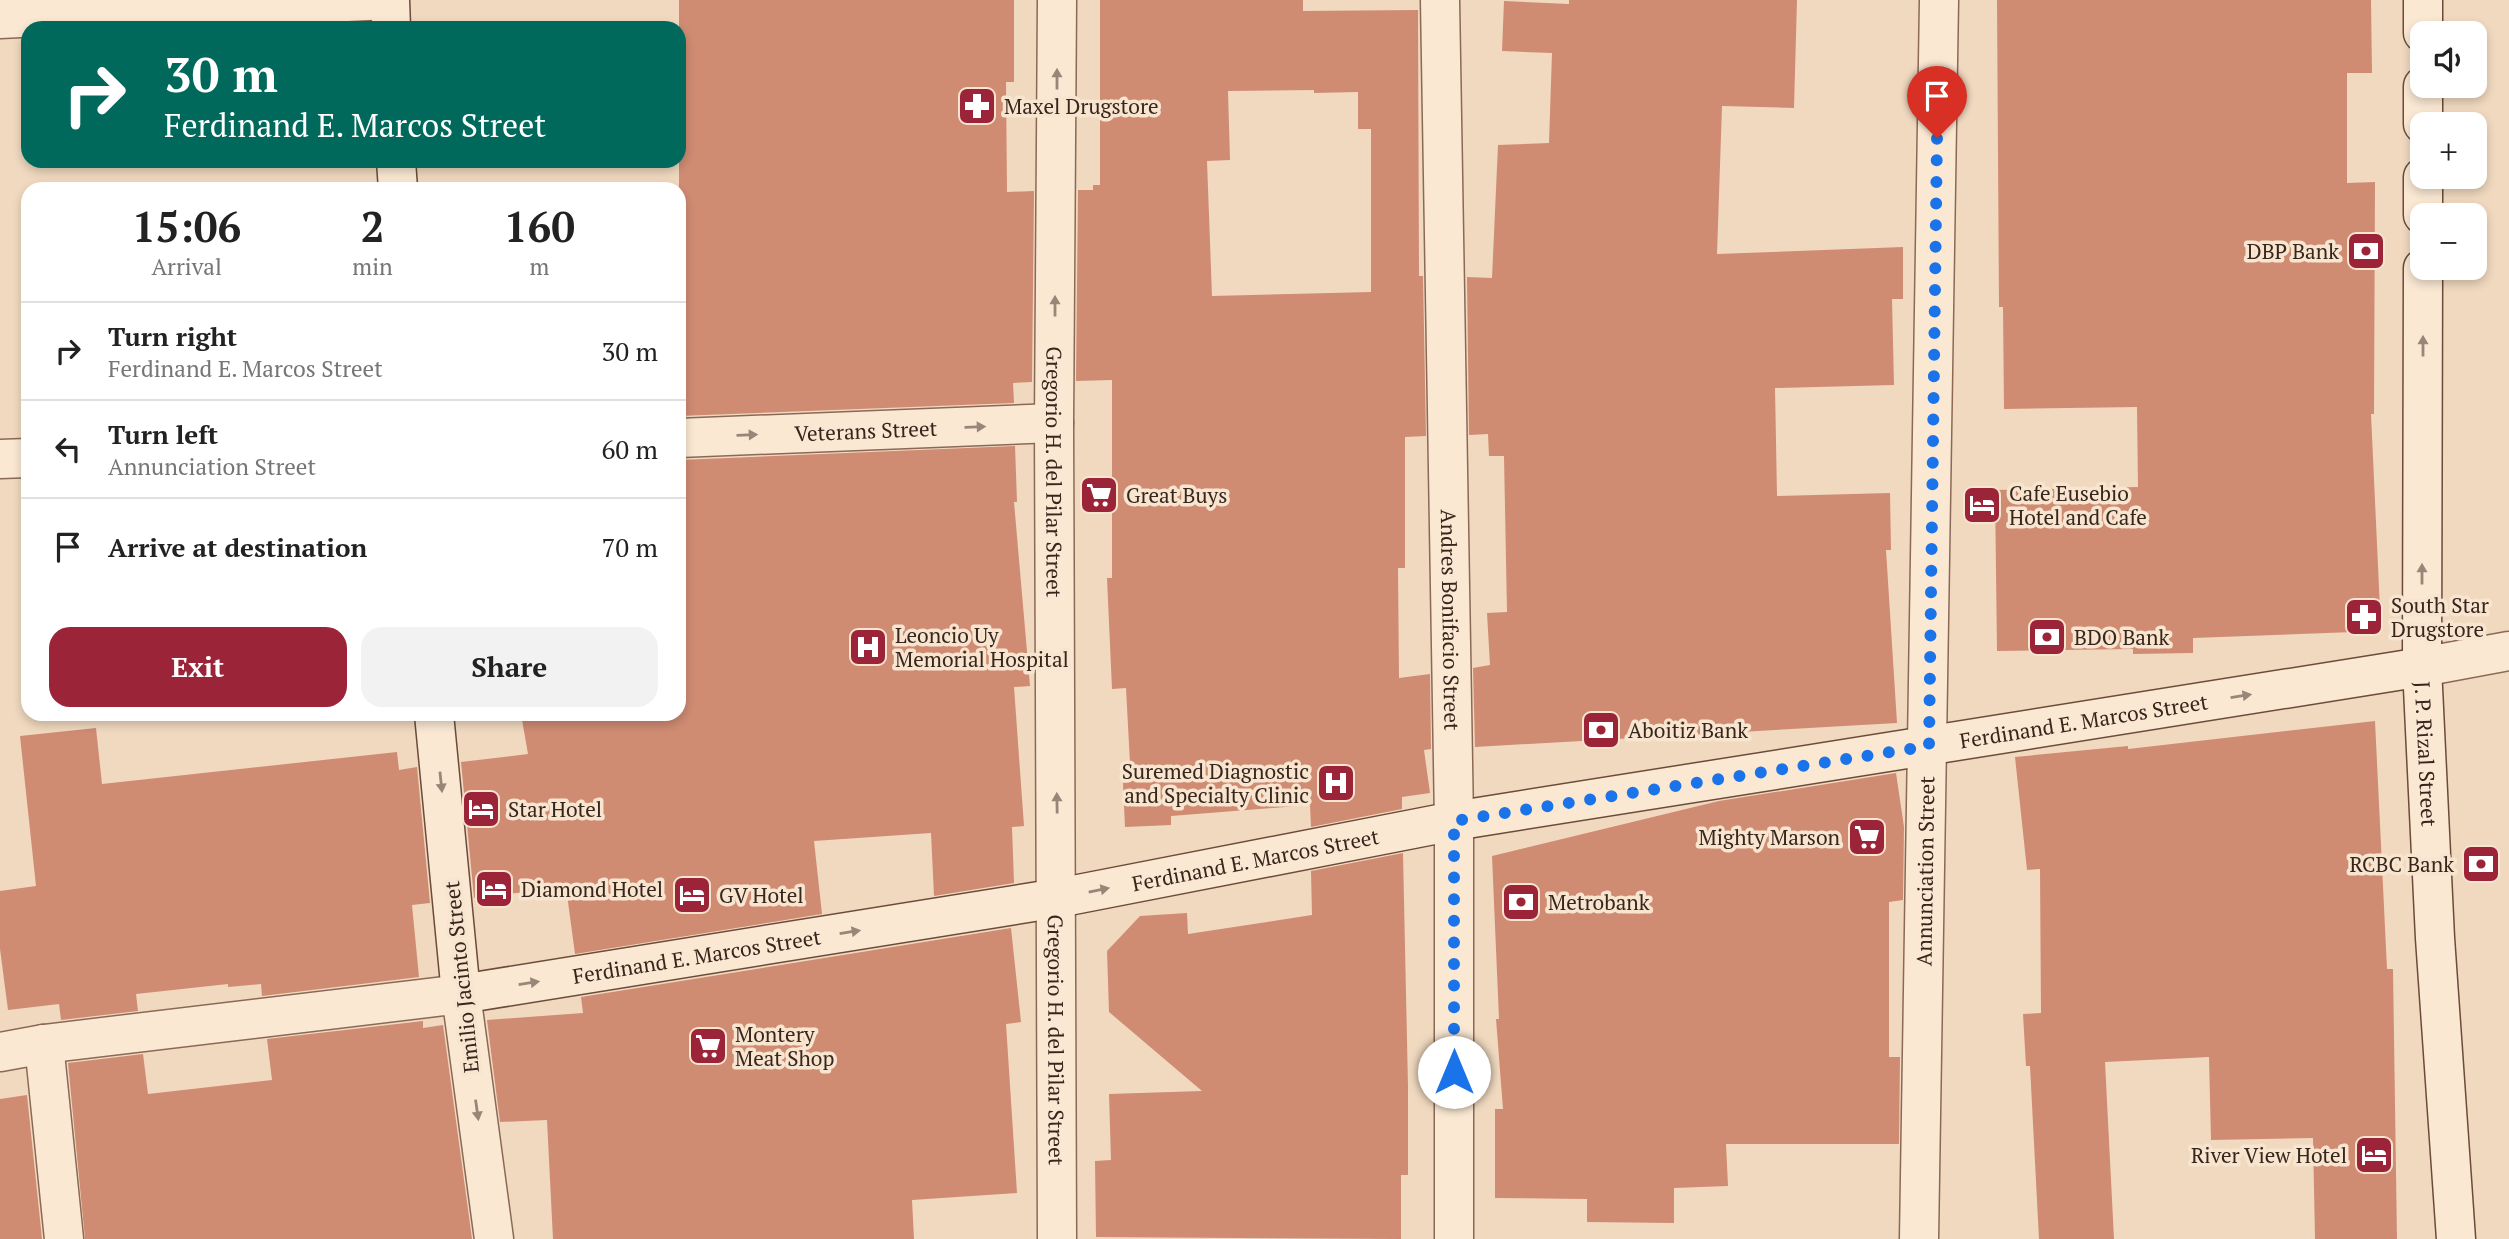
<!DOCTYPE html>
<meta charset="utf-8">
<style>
:root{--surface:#fff;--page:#f2f2f2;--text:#222;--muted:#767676;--line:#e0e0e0;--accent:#9b2438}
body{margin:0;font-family:"PT Serif",serif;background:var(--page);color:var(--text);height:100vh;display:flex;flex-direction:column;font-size:26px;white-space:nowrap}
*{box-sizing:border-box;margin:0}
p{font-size:23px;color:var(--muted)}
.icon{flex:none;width:38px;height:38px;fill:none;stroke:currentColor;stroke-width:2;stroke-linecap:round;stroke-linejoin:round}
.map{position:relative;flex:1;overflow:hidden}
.side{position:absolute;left:21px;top:182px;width:665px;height:539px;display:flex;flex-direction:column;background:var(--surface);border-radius:21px;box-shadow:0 4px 10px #0003}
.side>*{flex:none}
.top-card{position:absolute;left:21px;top:21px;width:665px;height:147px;border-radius:21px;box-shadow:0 4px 10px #0003;background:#00695c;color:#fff;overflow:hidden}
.fabs{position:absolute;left:2410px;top:21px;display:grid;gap:14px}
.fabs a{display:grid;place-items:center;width:77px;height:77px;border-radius:14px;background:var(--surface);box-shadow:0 4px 10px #0003;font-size:35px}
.pin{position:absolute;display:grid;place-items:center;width:60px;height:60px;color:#fff;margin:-72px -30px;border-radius:50% 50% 50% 0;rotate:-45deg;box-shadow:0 0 7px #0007}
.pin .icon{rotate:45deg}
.me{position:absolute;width:77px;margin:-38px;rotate:0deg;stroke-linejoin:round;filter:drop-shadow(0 0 5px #0008)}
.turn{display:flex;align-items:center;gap:24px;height:147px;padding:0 28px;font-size:32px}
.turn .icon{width:91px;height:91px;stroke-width:2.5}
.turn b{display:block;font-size:49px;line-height:60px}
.eta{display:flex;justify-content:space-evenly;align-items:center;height:119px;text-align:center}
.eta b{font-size:42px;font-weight:600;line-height:49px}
.cta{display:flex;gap:14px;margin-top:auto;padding:14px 28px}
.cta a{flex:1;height:80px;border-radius:21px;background:var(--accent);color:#fff;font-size:28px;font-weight:600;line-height:80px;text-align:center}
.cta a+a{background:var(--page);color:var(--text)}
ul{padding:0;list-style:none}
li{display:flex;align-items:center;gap:21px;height:98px;padding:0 28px;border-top:2px solid var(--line)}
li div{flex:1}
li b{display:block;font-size:26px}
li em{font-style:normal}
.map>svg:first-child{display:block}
</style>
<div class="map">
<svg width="2509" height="1239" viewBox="0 0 2509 1239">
<rect width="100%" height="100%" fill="#f0d9bf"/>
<g fill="#d08b73" fill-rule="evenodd">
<path d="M679 0H1014V82H1006L1007 192 1034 191 1032 382 1013 383 1014 403 679 416Z"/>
<path d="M1100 0H1303V11L1418 10 1419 276H1423L1426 436 1405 437V568H1398L1399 678 1430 674 1431 749 1424 750 1430 793 1402 797V809L1311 827 1310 805 1171 816V825L1125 827 1123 783 1131 782 1126 688 1112 689 1107 578H1112V380L1076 381 1078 190H1093V185H1100ZM1314 90V93L1358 92V129H1371V292L1212 296 1207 161 1230 160 1228 91Z"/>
<path d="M1569 0H1797L1794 108 1722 106 1717 254 1903 247V299H1892L1894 385 1775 388 1777 496 1890 493 1891 550H1886L1897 723 1475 747 1473 668 1490 665 1487 613 1507 612 1504 456H1489L1488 434 1469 435 1467 277 1492 278 1498 145 1549 143 1552 53 1502 51 1504 1 1569 4Z"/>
<path d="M1997 0H2371L2372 73H2347V183L2375 182 2374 414H2371L2381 631 2193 638V653L2133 654V649L1997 651 1995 490 2138 487 2137 407 2004 409 2003 307H1999Z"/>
<path d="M1015 446 1017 502H1014L1030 686 1014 687 1024 826 1012 827 1014 883 934 896 931 833 814 841 822 914 575 954 566 887 474 898 461 762 528 754 521 714H679V460Z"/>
<path d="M2375 721 2387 969H2393L2397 1239H2315L2313 1138 2211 1140 2209 1057 2105 1062 2114 1239H2039L2030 1066H2026L2023 1014 2041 1013 2040 869 2027 870 2015 757 2128 746V749Z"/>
<path d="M96 728 102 784 397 752 399 770 417 767 430 903 412 905 419 977 262 996 261 984 228 987V984L136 994 138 1011 61 1020 59 1004 8 1010 0 949V891L36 886 20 736Z"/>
<path d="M1896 773 1904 827 1903 900 1889 902V1057H1900L1899 1144H1726L1728 1186 1674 1188V1223L1587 1222V1199L1495 1198V1109H1503L1496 1019H1499L1492 856 1719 801Z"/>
<path d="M1403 853 1408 1087V1175H1401V1239L1096 1237 1095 1161 1111 1160 1109 1094 1202 1091 1109 1012 1107 951 1140 916 1187 913 1188 934 1312 915 1311 871Z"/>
<path d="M1011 928 1021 1022 1006 1024 1017 1193 912 1200 914 1239H553L547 1120 500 1122 487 1020 583 1013 581 997Z"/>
<path d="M423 1021V1028L443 1025 472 1239H85L68 1063 143 1054 148 1094 272 1080 267 1039Z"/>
<path d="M27 1095 42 1239H0V1099Z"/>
</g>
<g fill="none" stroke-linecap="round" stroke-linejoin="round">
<defs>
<g id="minor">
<path id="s1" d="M1057 0 1054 423 1057 1239"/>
<path id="s2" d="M1440 0 1454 821V1239"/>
<path d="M0 19 389 0"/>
<path id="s3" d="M679 438 1054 423"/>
<path d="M0 459 28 458"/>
<path d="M2422 667 2509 651"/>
<path d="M44 1044 64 1239"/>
<path d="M0 1052 44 1044 461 994 494 1239"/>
<path id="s4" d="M1919 1239 1939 0"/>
</g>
<g id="secondary">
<path d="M390 0 391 28"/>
<path d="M2423 33V0"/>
<path d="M2423 124V86"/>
<path d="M396 161 398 189"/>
<path d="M2423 215V177"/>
<path id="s5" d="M2423 268 2422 667 2435 938 2456 1239"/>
<path id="s6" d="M434 714 461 994 1058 898 1454 821 2422 667"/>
</g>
</defs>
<use href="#minor" stroke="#8a6957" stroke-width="41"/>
<use href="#secondary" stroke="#6b4b3a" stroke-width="41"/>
<use href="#minor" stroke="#fae8d3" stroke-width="38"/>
<use href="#secondary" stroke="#fae8d3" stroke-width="38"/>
</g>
<defs><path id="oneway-solid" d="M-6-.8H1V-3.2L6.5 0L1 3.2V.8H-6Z" transform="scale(1.75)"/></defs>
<g fill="#998678">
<use href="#oneway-solid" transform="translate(1057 79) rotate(-90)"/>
<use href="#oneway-solid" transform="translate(1055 306) rotate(-90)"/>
<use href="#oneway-solid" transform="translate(2423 346) rotate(-90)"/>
<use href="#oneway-solid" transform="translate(975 427) rotate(-2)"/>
<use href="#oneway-solid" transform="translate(747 435) rotate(-2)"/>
<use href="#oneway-solid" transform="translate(2422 574) rotate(-90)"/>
<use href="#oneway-solid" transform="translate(2241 696) rotate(-9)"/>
<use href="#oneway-solid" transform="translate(441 782) rotate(84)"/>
<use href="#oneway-solid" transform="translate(1057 803) rotate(-91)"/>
<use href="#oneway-solid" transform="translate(1099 890) rotate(-11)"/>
<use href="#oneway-solid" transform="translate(850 932) rotate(-9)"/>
<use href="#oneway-solid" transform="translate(529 983) rotate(-9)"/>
<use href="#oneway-solid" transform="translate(477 1110) rotate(82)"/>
</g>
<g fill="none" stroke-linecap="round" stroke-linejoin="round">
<path stroke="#1a73e8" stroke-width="12" stroke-dasharray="0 21.6" d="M1454 1072V821L1929 746 1937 138"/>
</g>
<defs>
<symbol id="pharmacy-square" viewBox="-11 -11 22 22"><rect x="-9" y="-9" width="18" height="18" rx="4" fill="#9b2438" stroke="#f7e5cf"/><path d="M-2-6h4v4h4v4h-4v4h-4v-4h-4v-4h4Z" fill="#fff"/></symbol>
<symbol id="bank-square" viewBox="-11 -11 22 22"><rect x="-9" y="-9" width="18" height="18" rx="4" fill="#9b2438" stroke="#f7e5cf"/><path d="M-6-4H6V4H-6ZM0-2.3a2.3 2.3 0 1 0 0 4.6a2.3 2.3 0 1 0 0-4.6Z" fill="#fff"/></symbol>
<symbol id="supermarket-square" viewBox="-11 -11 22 22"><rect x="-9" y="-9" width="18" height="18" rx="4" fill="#9b2438" stroke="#f7e5cf"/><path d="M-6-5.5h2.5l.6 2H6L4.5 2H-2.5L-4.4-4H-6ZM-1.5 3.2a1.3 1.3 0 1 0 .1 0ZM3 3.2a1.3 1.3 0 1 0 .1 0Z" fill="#fff"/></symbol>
<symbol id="hotel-square" viewBox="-11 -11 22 22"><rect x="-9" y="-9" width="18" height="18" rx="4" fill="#9b2438" stroke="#f7e5cf"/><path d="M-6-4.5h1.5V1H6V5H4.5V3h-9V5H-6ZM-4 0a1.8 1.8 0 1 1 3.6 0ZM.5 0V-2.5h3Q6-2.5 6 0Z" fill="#fff"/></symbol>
<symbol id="hospital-square" viewBox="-11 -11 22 22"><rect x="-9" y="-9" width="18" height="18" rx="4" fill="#9b2438" stroke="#f7e5cf"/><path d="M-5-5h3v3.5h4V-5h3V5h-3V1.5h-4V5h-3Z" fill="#fff"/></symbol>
</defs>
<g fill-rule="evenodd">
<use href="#pharmacy-square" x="955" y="84" width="44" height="44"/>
<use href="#bank-square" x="2344" y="229" width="44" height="44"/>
<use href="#supermarket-square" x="1077" y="473" width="44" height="44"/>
<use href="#hotel-square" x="1960" y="483" width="44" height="44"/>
<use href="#pharmacy-square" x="2342" y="595" width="44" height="44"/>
<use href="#bank-square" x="2025" y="615" width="44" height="44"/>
<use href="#hospital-square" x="846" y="625" width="44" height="44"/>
<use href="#bank-square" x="1579" y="708" width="44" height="44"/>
<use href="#hospital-square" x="1314" y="761" width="44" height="44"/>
<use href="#hotel-square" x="459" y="787" width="44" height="44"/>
<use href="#supermarket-square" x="1845" y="815" width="44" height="44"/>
<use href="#bank-square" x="2459" y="842" width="44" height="44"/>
<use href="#hotel-square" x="472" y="867" width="44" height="44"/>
<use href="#hotel-square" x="670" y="873" width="44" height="44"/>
<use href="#bank-square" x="1499" y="880" width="44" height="44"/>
<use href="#supermarket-square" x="686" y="1024" width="44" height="44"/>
<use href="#hotel-square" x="2352" y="1133" width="44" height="44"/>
</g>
<g text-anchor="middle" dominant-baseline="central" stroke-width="7" stroke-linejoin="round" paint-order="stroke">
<g font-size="21" fill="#38251c" stroke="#f7e5cf" text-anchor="start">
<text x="1004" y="106">Maxel Drugstore</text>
<text x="2339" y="251" text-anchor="end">DBP Bank</text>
<text x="2009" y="493">Cafe Eusebio<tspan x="2009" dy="24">Hotel and Cafe</tspan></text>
<text x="1126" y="495">Great Buys</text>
<text x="2391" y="605">South Star<tspan x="2391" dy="24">Drugstore</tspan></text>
<text x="895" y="635">Leoncio Uy<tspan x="895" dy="24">Memorial Hospital</tspan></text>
<text x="2074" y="637">BDO Bank</text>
<text x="1628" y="730">Aboitiz Bank</text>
<text x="1309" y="771" text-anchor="end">Suremed Diagnostic<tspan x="1309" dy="24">and Specialty Clinic</tspan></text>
<text x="508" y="809">Star Hotel</text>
<text x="1840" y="837" text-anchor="end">Mighty Marson</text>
<text x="2454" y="864" text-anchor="end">RCBC Bank</text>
<text x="521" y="889">Diamond Hotel</text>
<text x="719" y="895">GV Hotel</text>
<text x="1548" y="902">Metrobank</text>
<text x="735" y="1034">Montery<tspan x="735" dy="24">Meat Shop</tspan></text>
<text x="2347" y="1155" text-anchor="end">River View Hotel</text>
</g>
<g font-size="21" fill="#38251c" stroke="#f7e5cf">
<text stroke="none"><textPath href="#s3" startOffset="187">Veterans Street</textPath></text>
<text stroke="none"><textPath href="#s1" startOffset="472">Gregorio H. del Pilar Street</textPath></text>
<text stroke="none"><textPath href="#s2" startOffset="620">Andres Bonifacio Street</textPath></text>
<text stroke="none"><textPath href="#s6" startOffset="1927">Ferdinand E. Marcos Street</textPath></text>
<text stroke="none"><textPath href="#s5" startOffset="486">J. P. Rizal Street</textPath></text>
<text stroke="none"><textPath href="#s6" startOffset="1087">Ferdinand E. Marcos Street</textPath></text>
<text stroke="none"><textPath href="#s4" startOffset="368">Annunciation Street</textPath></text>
<text stroke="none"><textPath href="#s6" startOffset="520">Ferdinand E. Marcos Street</textPath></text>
<text transform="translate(461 977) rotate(-96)">Emilio Jacinto Street</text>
<text stroke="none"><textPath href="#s1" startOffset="1040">Gregorio H. del Pilar Street</textPath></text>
</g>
</g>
</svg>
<div class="fabs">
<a><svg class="icon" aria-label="sound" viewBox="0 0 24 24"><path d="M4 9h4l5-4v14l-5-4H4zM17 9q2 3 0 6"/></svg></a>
<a>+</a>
<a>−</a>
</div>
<div class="pin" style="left:1937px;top:138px;background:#d93025"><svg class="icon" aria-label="arrive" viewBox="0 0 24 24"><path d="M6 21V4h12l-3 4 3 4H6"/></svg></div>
<svg class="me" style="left:1454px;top:1072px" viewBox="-20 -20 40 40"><circle r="19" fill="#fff"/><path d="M0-13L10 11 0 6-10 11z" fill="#1a73e8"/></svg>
<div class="top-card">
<div class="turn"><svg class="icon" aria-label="right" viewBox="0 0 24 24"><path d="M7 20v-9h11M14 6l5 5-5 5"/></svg><div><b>30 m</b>Ferdinand E. Marcos Street</div></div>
</div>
<section class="side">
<div class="eta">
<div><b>15:06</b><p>Arrival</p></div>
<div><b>2</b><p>min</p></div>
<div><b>160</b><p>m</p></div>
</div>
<ul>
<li><svg class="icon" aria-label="right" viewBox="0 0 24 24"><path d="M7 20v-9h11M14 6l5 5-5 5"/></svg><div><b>Turn right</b><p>Ferdinand E. Marcos Street</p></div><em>30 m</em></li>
<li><svg class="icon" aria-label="left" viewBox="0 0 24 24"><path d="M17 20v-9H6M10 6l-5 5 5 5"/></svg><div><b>Turn left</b><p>Annunciation Street</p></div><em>60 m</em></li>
<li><svg class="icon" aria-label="arrive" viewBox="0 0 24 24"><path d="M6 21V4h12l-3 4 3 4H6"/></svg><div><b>Arrive at destination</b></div><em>70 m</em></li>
</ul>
<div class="cta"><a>Exit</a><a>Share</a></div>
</section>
</div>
